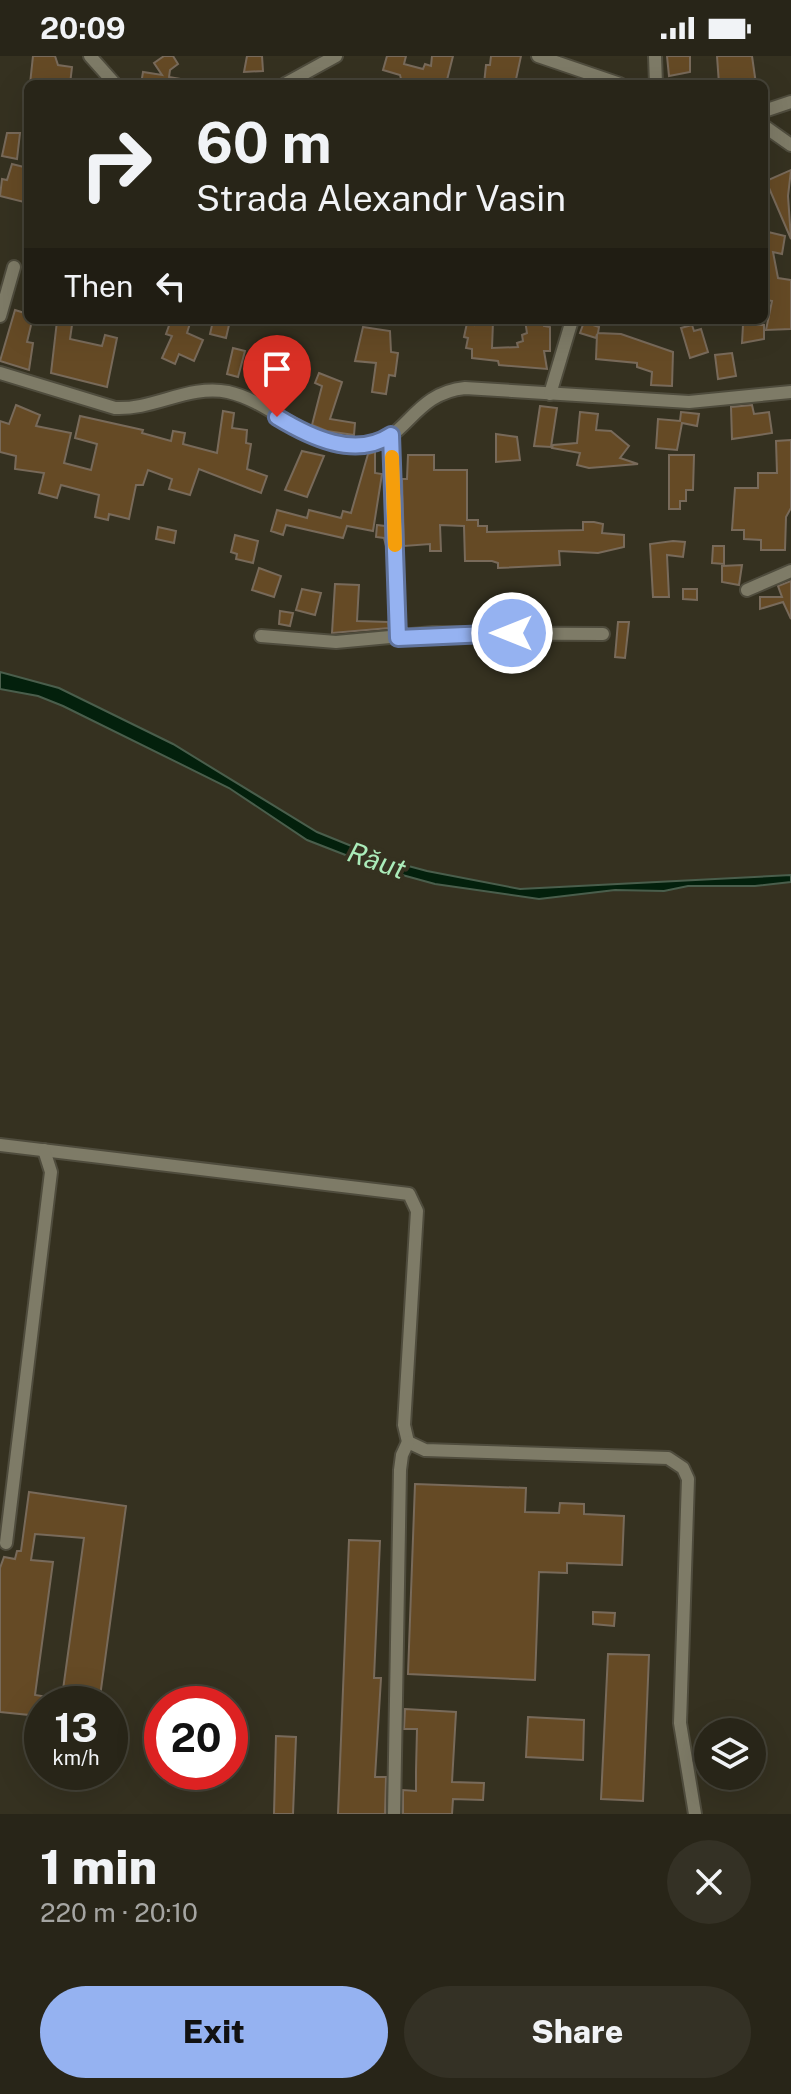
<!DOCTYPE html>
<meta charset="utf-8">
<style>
:root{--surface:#282518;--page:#343125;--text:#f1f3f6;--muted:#a5a5a2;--line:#444237;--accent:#95b2f1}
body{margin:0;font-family:"Public Sans",sans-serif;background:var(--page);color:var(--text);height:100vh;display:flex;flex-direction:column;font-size:30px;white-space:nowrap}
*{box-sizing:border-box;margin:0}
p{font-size:26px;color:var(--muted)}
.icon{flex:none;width:44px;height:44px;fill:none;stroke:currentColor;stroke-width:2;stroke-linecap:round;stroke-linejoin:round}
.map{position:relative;height:1758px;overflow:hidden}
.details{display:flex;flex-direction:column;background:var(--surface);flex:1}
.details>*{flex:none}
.guide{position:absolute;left:24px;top:24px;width:744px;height:244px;border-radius:12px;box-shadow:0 8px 32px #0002,0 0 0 2px var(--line);background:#282518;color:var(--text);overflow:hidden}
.fabs{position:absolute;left:694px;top:1662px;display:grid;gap:16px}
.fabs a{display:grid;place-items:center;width:72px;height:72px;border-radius:50%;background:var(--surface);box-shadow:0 8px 32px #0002,0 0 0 2px var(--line);font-size:40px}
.speed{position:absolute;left:24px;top:1630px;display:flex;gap:16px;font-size:40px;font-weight:700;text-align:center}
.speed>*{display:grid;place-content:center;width:104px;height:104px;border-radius:50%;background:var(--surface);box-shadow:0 8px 32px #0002,0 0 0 2px var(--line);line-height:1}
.speed small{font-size:20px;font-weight:400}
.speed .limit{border:12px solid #d22;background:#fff;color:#111}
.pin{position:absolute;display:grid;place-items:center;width:68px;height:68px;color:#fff;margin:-82px -34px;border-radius:50% 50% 50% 0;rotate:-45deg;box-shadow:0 0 8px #0007}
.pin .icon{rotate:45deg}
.me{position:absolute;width:88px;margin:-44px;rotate:270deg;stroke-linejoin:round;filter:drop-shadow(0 0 6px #0008)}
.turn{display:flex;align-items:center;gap:28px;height:168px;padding:0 40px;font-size:36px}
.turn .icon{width:104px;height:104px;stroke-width:2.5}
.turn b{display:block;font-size:56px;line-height:68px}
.then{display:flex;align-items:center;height:76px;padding:0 40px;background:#0003;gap:16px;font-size:30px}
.round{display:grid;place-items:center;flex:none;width:84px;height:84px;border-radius:42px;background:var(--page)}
.summary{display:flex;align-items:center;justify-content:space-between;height:136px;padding:0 40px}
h1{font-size:48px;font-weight:800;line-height:60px}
.button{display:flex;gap:16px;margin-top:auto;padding:16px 40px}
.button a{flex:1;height:92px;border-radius:48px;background:var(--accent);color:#111;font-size:32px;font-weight:800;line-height:92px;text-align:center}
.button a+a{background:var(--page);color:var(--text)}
.status{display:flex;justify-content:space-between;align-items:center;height:56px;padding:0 40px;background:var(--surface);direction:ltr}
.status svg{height:22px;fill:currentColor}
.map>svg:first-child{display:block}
</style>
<div class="status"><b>20:09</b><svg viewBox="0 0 49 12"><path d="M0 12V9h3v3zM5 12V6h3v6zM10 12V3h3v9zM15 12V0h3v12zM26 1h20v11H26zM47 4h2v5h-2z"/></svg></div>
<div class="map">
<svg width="791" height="1758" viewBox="0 0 791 1758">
<rect width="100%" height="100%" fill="#353120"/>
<path fill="#03200c" stroke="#4a5e4c" stroke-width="2" d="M0 616 59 632 173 688 317 776 386 804 427 815 520 833 791 819V826L755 830H688L664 835 615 834 539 843 435 828 384 814 307 784 229 732 63 650 38 640 0 633Z"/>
<g fill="#654a25" stroke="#786a5a" stroke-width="2">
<path d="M33 0H55L58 9 72 11 70 28H30Z"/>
<path d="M164 0H173L178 8 170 14 169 21 181 23 180 28H141L143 16 162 19 154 7Z"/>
<path d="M247 0H262L263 15 244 16Z"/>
<path d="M387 0H406L404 8 423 13 425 8 431 10 432 0H453L446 28H413L401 23 400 19 383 14Z"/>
<path d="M491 0H521L515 28H484L486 9H490Z"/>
<path d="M667 0H690V16L669 20Z"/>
<path d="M717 0H752L756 28H719Z"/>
<path d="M7 77H20L17 103 2 100Z"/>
<path d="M12 108 28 112V147L0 140 2 123 7 124Z"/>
<path d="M791 114 788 140 791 183 766 125Z"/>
<path d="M764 175 785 180 782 198 773 196 778 222 791 224V273L766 274 772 245 767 244 769 226 764 227Z"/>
<path d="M15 254 28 258V264L32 265 27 286 33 287 29 314 0 305Z"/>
<path d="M171 264H191L187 277 203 284 194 305 179 298 175 308 162 302 172 280 166 278Z"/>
<path d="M475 264 493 266 492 292 518 291 517 287 523 285 522 279 527 277 525 264H545L544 270 550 271V295H544L547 313 499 309 498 305 472 302V293L466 292 468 282 464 281 467 267 474 269Z"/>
<path d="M57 265 72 269 70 283 102 290 105 279 117 282 107 331 51 317Z"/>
<path d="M213 265 229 269 226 282 210 278Z"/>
<path d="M584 266 599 271 598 277 621 278 673 296 672 330 651 329 652 316 637 311V307L596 303 597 278 596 282 580 277Z"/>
<path d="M692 269 694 275 701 273 708 296 690 302 681 272Z"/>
<path d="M743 269H764V283L742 287Z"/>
<path d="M363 271 390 275 391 296 398 297 395 320 389 319 386 338 372 336 376 307 355 305Z"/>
<path d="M287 291 294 293 279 343 266 339 274 314 277 315Z"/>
<path d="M233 292 245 295 238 321 227 318Z"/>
<path d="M732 297 736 320 718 323 715 299Z"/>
<path d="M319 317 342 326 330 363 355 367 354 379 327 375 312 369 322 330 315 327Z"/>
<path d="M16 349 40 359 36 370 71 377 64 407 91 414 97 388 75 382 80 360 143 374 142 377 171 385 173 375 185 377 183 388 217 397 223 355 234 357 232 372 247 374 246 387 251 388 247 413 267 420 261 437 199 413 190 439 169 433 172 423 148 414 143 429H136L129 463 109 458 108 464 95 461 99 439 61 429 57 442 39 437 44 417 15 413 16 400 0 396V365L9 368Z"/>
<path d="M752 349 754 358 769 356 772 377 732 383 731 351Z"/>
<path d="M540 350 557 352 551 391 534 390Z"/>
<path d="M580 356 598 358 596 374 611 375 629 390 620 402 638 408 589 412 577 409 580 397 552 392 553 389 577 387Z"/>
<path d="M681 356 699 358 697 370 682 367 677 394 656 392 658 363 680 365Z"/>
<path d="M496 378 517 381 520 404 496 406Z"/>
<path d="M791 384V452L786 461 785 494H761V484L744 483V474H732L735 432H758V417H777L776 385Z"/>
<path d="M302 395 324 400 307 441 285 434Z"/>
<path d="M375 396V417L382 418 373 475 347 470 343 482 286 469 283 479 271 475 277 454 307 462 309 454 341 462 343 455 351 457 368 398Z"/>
<path d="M408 399H434V414H467V464H478V470H487V476L583 474V466H594L603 468 602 477 624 479V491L598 497 559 495 560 509 498 512V507L492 505H465L464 470 440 469 441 495H430V488L404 490 402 423H407Z"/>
<path d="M669 399H694L693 434H686V445H680V453H669Z"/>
<path d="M377 469 385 470 386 490 384 482 376 481Z"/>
<path d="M158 471 176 475 174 487 156 483Z"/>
<path d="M235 479 258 485 253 507 236 503 237 498 231 496Z"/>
<path d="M673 485 685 486 683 501 667 499 669 541H653L650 488Z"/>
<path d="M713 490H724V508L712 507Z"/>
<path d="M742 509 739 529 722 526V510Z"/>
<path d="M259 512 281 520 274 541 252 534Z"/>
<path d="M791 525V563L783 546 760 553V541H782L778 530Z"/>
<path d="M335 528 359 529 357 565 388 566 389 572 332 577Z"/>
<path d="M302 533 321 537 315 559 296 554Z"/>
<path d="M683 533H697V544L683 543Z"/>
<path d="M280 555 293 557 290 570 279 568Z"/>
<path d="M618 566H629L625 602 615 601Z"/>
<path d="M415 1428 526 1432 525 1456 559 1457 560 1447 584 1448V1458L624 1460 622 1509 567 1507V1517L539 1516 535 1624 408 1618Z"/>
<path d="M29 1436 126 1450 99 1648H61L84 1482 35 1478 31 1504 53 1506 35 1639 42 1640V1680L37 1681 26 1679 29 1659 0 1656V1512L4 1501 15 1503 17 1495H21Z"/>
<path d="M349 1484 380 1485 374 1622H381L375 1721H386L385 1758H338Z"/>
<path d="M593 1556 615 1557 614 1570 593 1568Z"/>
<path d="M608 1598 649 1599 643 1745 601 1743Z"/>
<path d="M405 1653 456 1656 452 1726 484 1727 483 1744 453 1743 452 1758H403V1734L416 1735V1715L417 1673H404Z"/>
<path d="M528 1661 584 1664 583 1704 526 1701Z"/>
<path d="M276 1680 296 1681 293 1758H274Z"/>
</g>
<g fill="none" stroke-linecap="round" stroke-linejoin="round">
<defs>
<g id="minor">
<path d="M90 0 115 28"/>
<path d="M538 0 620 28"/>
<path d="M655 0 656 28"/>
<path d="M285 28 336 0"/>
<path d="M764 55 791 46"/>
<path d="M764 70 791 89"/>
<path d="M0 260 14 211"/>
<path d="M0 317 115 352C154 354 189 328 228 336 277 347 314 399 369 389 407 383 414 337 465 332L689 346 791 336"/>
<path d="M550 338 572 264"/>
<path d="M391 379 398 582"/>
<path d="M747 534 791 515"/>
<path d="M261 580 336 586 433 577 603 578"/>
<path d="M0 1089 409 1138 417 1155 404 1369 408 1386 425 1394 668 1402 683 1412 688 1423 680 1667 695 1758"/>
<path d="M6 1487 51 1116 44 1094"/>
<path d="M394 1758 400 1414 402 1399 408 1386"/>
</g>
</defs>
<use href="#minor" stroke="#4f4c3d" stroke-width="16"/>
<use href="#minor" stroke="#7e7b67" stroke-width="12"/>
</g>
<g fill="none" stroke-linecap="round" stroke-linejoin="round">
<defs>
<path id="route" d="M277 361C310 381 355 403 391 379L398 582 512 577"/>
</defs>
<use href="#route" stroke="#61749d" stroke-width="20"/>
<use href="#route" stroke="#95b2f1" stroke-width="14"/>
<path stroke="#f59e0b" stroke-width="14" d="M392 401 395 489"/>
</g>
<g text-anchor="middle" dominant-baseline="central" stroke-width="8" stroke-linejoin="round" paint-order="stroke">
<g font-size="28" font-style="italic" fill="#abecba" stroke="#353120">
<text transform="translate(377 804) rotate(19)">Răut</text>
</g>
</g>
</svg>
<div class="fabs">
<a><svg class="icon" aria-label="layers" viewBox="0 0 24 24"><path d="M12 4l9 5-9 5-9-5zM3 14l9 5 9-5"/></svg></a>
</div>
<div class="speed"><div>13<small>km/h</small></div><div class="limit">20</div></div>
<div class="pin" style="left:277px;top:361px;background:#d93025"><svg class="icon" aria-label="arrive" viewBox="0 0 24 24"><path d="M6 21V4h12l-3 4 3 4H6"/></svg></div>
<svg class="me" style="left:512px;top:577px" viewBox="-20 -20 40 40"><circle r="17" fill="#95b2f1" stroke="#fff" stroke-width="3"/><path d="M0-11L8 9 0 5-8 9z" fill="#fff"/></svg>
<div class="guide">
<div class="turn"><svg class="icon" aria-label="right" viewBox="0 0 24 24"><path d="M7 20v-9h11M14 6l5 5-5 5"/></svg><div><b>60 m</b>Strada Alexandr Vasin</div></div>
<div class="then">Then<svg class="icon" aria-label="left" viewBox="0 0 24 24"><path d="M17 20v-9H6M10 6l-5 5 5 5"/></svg></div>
</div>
</div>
<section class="details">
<div class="summary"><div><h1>1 min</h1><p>220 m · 20:10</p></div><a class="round"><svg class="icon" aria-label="close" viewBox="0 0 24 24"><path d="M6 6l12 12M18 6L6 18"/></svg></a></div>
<div class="button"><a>Exit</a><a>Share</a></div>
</section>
